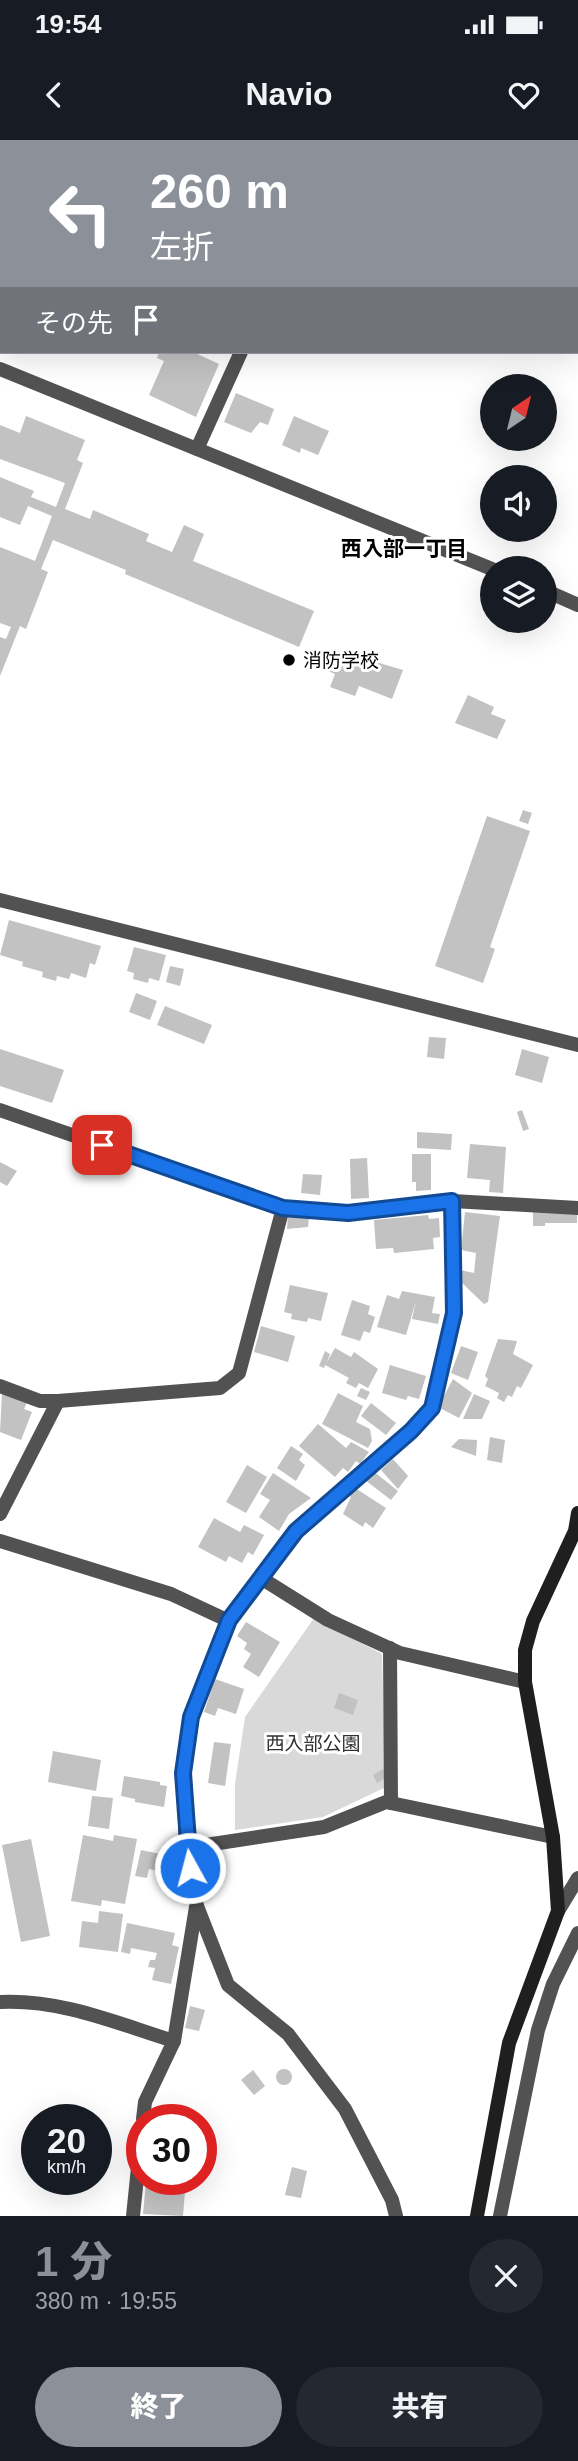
<!DOCTYPE html>
<html lang="ja">
<meta charset="utf-8">
<style>
:root{--surface:#171b24;--page:#242831;--text:#f1f3f6;--muted:#9ea1a6;--accent:#8c9099}
body{margin:0;font-family:Helvetica,"Noto Sans JP",sans-serif;background:var(--page);color:var(--text);height:100vh;display:flex;flex-direction:column;font-size:26px;white-space:nowrap}
*{box-sizing:border-box;margin:0}
p{font-size:23px;color:var(--muted)}
.icon{flex:none;width:38px;height:38px;fill:none;stroke:currentColor;stroke-width:2;stroke-linecap:round;stroke-linejoin:round}
.map{position:relative;height:2076px;overflow:hidden}
.details{display:flex;flex-direction:column;background:var(--surface);flex:1}
.details>*{flex:none}
.guide{position:absolute;left:0px;top:0px;width:579px;height:214px;box-shadow:0 7px 28px #0002;background:#8c9099;color:#fff;overflow:hidden}
.needle{width:46px;rotate:35deg}
.buttons{position:absolute;left:480px;top:234px;display:grid;gap:14px}
.buttons a{display:grid;place-items:center;width:77px;height:77px;border-radius:50%;background:var(--surface);box-shadow:0 7px 28px #0002;font-size:35px}
.speed{position:absolute;left:21px;top:1964px;display:flex;gap:14px;font-size:35px;font-weight:700;text-align:center}
.speed>*{display:grid;place-content:center;width:91px;height:91px;border-radius:50%;background:var(--surface);box-shadow:0 7px 28px #0002;line-height:1}
.speed small{font-size:18px;font-weight:400}
.speed .limit{border:10px solid #d22;background:#fff;color:#111}
.pin{position:absolute;display:grid;place-items:center;width:60px;height:60px;color:#fff;margin:-30px;border-radius:14px;box-shadow:0 4px 10px #0006}
.me{position:absolute;width:77px;margin:-38px;rotate:353deg;stroke-linejoin:round;filter:drop-shadow(0 0 5px #0008)}
.turn{display:flex;align-items:center;gap:24px;height:147px;padding:0 35px;font-size:32px}
.turn .icon{width:91px;height:91px;stroke-width:2.5}
.turn b{display:block;font-size:49px;line-height:60px}
.then{display:flex;align-items:center;height:66px;padding:0 35px;background:#0003;gap:14px;font-size:26px}
.round{display:grid;place-items:center;flex:none;width:74px;height:74px;border-radius:37px;background:var(--page)}
.headline{display:flex;align-items:center;justify-content:space-between;height:119px;padding:0 35px}
h1{font-size:42px;font-weight:800;line-height:52px;color:var(--accent)}
.action{display:flex;gap:14px;margin-top:auto;padding:14px 35px}
.action a{flex:1;height:80px;border-radius:42px;background:var(--accent);color:#fff;font-size:28px;font-weight:800;line-height:80px;text-align:center}
.action a+a{background:var(--page);color:var(--text)}
.status{display:flex;justify-content:space-between;align-items:center;height:49px;padding:0 35px;background:var(--surface);direction:ltr}
.status svg{height:19px;fill:currentColor}
header{display:flex;justify-content:space-between;align-items:center;height:91px;padding:0 35px;background:var(--surface);font-size:32px;font-weight:800}
.map>svg:first-child{display:block}
</style>
<div class="status"><b>19:54</b><svg viewBox="0 0 49 12"><path d="M0 12V9h3v3zM5 12V6h3v6zM10 12V3h3v9zM15 12V0h3v12zM26 1h20v11H26zM47 4h2v5h-2z"/></svg></div>
<header><svg class="icon" aria-label="back" viewBox="0 0 24 24"><path d="M15 5l-7 7 7 7"/></svg>Navio<svg class="icon" aria-label="heart" viewBox="0 0 24 24"><path d="M12 20l-8-8c-3-5 5-10 8-4 3-6 11-1 8 4z"/></svg></header>
<div class="map">
<svg width="578" height="2076" viewBox="0 0 578 2076">
<rect width="100%" height="100%" fill="#fff"/>
<path fill="#d9d9d9" d="M314 1478 382 1514 386 1647 323 1677 235 1690V1644L245 1577Z"/>
<g fill="#c2c2c2">
<path d="M159 212H193L219 224 196 277 149 255 164 221 157 218Z"/>
<path d="M236 253 274 269 268 285 260 282 251 293 224 282Z"/>
<path d="M26 276 85 300 77 320 83 323 65 369 90 379 93 370 149 394 146 401 172 412 184 385 204 394 193 421 314 471 299 507 125 434 126 430 53 400 41 429 48 432 26 489 20 486 0 536V497L6 499 11 487 0 483V407L35 421 52 376 28 366 20 385 0 377V337L34 351 31 357 56 367 65 343 0 319V285L20 293Z"/>
<path d="M294 276 329 291 318 315 301 308 300 313 282 305Z"/>
<path d="M336 510 403 530 392 559 359 546 355 556 330 547 335 534 328 531Z"/>
<path d="M468 555 494 567 491 574 506 580 497 599 455 583Z"/>
<path d="M523 670 532 673 528 684 519 681Z"/>
<path d="M487 676 530 691 490 807 495 809 483 843 435 826Z"/>
<path d="M9 780 101 806 95 825 90 823 86 838 71 833 69 839 57 836 56 841 42 837 43 832 22 826 23 822 0 815Z"/>
<path d="M134 807 166 815 159 841 149 838 148 843 133 839 134 833 127 831Z"/>
<path d="M170 826 184 829 180 846 166 842Z"/>
<path d="M136 853 157 861 150 880 129 872Z"/>
<path d="M165 866 212 885 204 904 157 885Z"/>
<path d="M429 897 446 898 444 919 427 917Z"/>
<path d="M0 909 64 930 52 963 0 946Z"/>
<path d="M522 909 549 917 542 943 515 935Z"/>
<path d="M522 970 529 989 523 991 517 972Z"/>
<path d="M417 992 452 994 451 1010 417 1008Z"/>
<path d="M470 1004 506 1007 503 1053 489 1052 490 1040 467 1038Z"/>
<path d="M412 1014H431V1050L416 1051V1042H412Z"/>
<path d="M367 1018 369 1058 351 1059 350 1019Z"/>
<path d="M0 1022 17 1031 7 1046 0 1042Z"/>
<path d="M303 1034 322 1035 320 1055 301 1053Z"/>
<path d="M533 1070H577V1083H545V1086H533Z"/>
<path d="M465 1072 500 1076 488 1162 484 1164 459 1140 460 1130 474 1133 476 1113 461 1110Z"/>
<path d="M428 1075 429 1079 439 1078 440 1097 433 1098 434 1109 394 1113 393 1108 376 1109 374 1080Z"/>
<path d="M288 1076 309 1078 308 1087 287 1089Z"/>
<path d="M290 1145 328 1153 321 1181 308 1178 307 1182 291 1179 292 1174 284 1172Z"/>
<path d="M402 1151 435 1157 432 1173 440 1174 438 1184 412 1179 416 1161 406 1195 377 1187 387 1155 399 1159Z"/>
<path d="M352 1160 370 1166 368 1174 375 1177 370 1193 364 1191 360 1201 341 1195Z"/>
<path d="M261 1186 295 1196 288 1222 254 1212Z"/>
<path d="M498 1199 517 1201 513 1214 533 1225 521 1248 517 1246 512 1257 508 1255 504 1262 497 1258 499 1253 485 1246 488 1239 485 1236Z"/>
<path d="M461 1206 478 1212 468 1240 451 1233Z"/>
<path d="M335 1208 351 1217 354 1212 378 1229 368 1248 359 1243 356 1248 346 1243 349 1238 325 1225 324 1228 319 1226 325 1211 330 1214 327 1222Z"/>
<path d="M390 1225 426 1236 419 1259 408 1256 406 1260 382 1253Z"/>
<path d="M453 1239 472 1253 459 1278 438 1267Z"/>
<path d="M361 1248 370 1252 366 1260 357 1256Z"/>
<path d="M2 1253 27 1262 24 1269 32 1272 21 1300 0 1292Z"/>
<path d="M338 1253 363 1266 356 1282 370 1289 372 1301 368 1308 322 1284Z"/>
<path d="M474 1254 490 1261 482 1279H463Z"/>
<path d="M371 1263 396 1283 386 1295 361 1276Z"/>
<path d="M318 1284 346 1308 351 1302 369 1312 360 1324 356 1321 348 1332 343 1328 335 1337 299 1306Z"/>
<path d="M490 1297 505 1300 502 1323 487 1320Z"/>
<path d="M459 1299 477 1300 476 1316 451 1307Z"/>
<path d="M291 1306 303 1314 299 1320 305 1325 296 1341 277 1328Z"/>
<path d="M393 1319 408 1336 398 1349 381 1330Z"/>
<path d="M247 1325 267 1337 246 1373 226 1362Z"/>
<path d="M372 1330 398 1351 391 1360 365 1340Z"/>
<path d="M273 1333 311 1358 289 1374 279 1391 259 1377 270 1360 260 1354Z"/>
<path d="M352 1346 386 1368 373 1388 365 1382 363 1387 343 1374 351 1357 347 1355Z"/>
<path d="M214 1378 240 1392 244 1385 264 1395 253 1415 248 1412 242 1423 229 1416 226 1422 198 1407Z"/>
<path d="M246 1482 280 1502 259 1537 243 1527 251 1514 244 1509 247 1503 237 1496Z"/>
<path d="M215 1539 244 1549 236 1574 218 1568 215 1576 204 1572Z"/>
<path d="M339 1553 358 1560 353 1575 334 1568Z"/>
<path d="M214 1602 231 1604 225 1646 208 1643Z"/>
<path d="M53 1611 101 1620 96 1651 48 1642Z"/>
<path d="M383 1629 388 1637 377 1643 373 1635Z"/>
<path d="M124 1636 160 1642V1645L167 1646 164 1667 135 1662V1659L121 1656Z"/>
<path d="M92 1656 113 1658 109 1689 88 1686Z"/>
<path d="M83 1695 113 1701 114 1695 137 1699 125 1764 102 1760 101 1766 71 1761Z"/>
<path d="M31 1699 50 1796 21 1802 2 1705Z"/>
<path d="M141 1710 175 1717 171 1733 149 1729 147 1738 135 1736Z"/>
<path d="M99 1771 123 1774 118 1812 79 1807 82 1781 98 1783Z"/>
<path d="M127 1783 175 1793 172 1805 179 1807 171 1844 152 1840 155 1828 148 1827 150 1820H155L157 1813 131 1808 130 1814 121 1812Z"/>
<path d="M190 1866 205 1870 199 1891 185 1888Z"/>
<circle cx="284" cy="1937" r="8"/>
<path d="M253 1930 265 1946 254 1955 241 1940Z"/>
<path d="M292 2027 307 2031 301 2058 285 2055Z"/>
<path d="M146 2042 179 2045 178 2051H185L183 2076 143 2074Z"/>
</g>
<g fill="none" stroke-linecap="round" stroke-linejoin="round">
<g stroke="#525252" stroke-width="14">
<path d="M416 0 420 2"/>
<path d="M366 2 367 0"/>
<path d="M0 229 492 429"/>
<path d="M197 309 241 212"/>
<path d="M544 450 578 465"/>
<path d="M0 760 578 905"/>
<path d="M0 970 283 1068 348 1073 452 1061 578 1068"/>
<path d="M0 1246 40 1261H58L220 1248 239 1233 283 1068"/>
<path d="M0 1374 58 1261"/>
<path d="M0 1401 171 1454 229 1481"/>
<path d="M261 1438 328 1480 400 1513 525 1542"/>
<path d="M390 1508 391 1663"/>
<path d="M186 1708 324 1687 386 1662 553 1697"/>
<path d="M558 1771 578 1738"/>
<path d="M0 1862C61 1859 116 1883 174 1901L145 1962 143 1979"/>
<path d="M174 1901 196 1767"/>
<path d="M133 2076 142 1989"/>
<path d="M396 2076 392 2060 345 1969 288 1894 228 1845 197 1766 186 1708 183 1633 191 1577 229 1481 296 1391 411 1291 432 1268 454 1173 452 1061"/>
<path d="M500 2076 538 1890 553 1844 578 1793"/>
</g>
<path stroke="#1f1f1f" stroke-width="14" d="M477 2076 509 1903 558 1771 553 1697 525 1542V1510L533 1481 575 1391 578 1373"/>
</g>
<g fill="none" stroke-linecap="round" stroke-linejoin="round">
<defs>
<path id="route" d="M102 1005 283 1068 348 1073 452 1061 454 1173 432 1268 411 1291 296 1391 229 1480 191 1577 183 1633 190 1728"/>
</defs>
<use href="#route" stroke="#114b97" stroke-width="18"/>
<use href="#route" stroke="#1a73e8" stroke-width="12"/>
</g>
<circle fill="#000" stroke="#fff" stroke-width="2.5" cx="289" cy="520" r="7"/>
<g text-anchor="middle" dominant-baseline="central" stroke-width="6" stroke-linejoin="round" paint-order="stroke">
<g font-size="19" fill="#000" stroke="#fff" text-anchor="start">
<text x="303" y="520">消防学校</text>
</g>
<g font-size="19" fill="#303030" stroke="#fff">
<text x="313" y="1603">西入部公園</text>
</g>
<g font-size="21" font-weight="bold" fill="#000" stroke="#fff">
<text x="404" y="408">西入部一丁目</text>
</g>
</g>
</svg>
<div class="buttons">
<a><svg class="needle" viewBox="-14 -14 28 28"><path d="M0-13l5 13h-10z" fill="#e53935"/><path d="M0 13l5-13h-10z" fill="#9ea1a6"/></svg></a>
<a><svg class="icon" aria-label="sound" viewBox="0 0 24 24"><path d="M4 9h4l5-4v14l-5-4H4zM17 9q2 3 0 6"/></svg></a>
<a><svg class="icon" aria-label="layers" viewBox="0 0 24 24"><path d="M12 4l9 5-9 5-9-5zM3 14l9 5 9-5"/></svg></a>
</div>
<div class="speed"><div>20<small>km/h</small></div><div class="limit">30</div></div>
<div class="pin" style="left:102px;top:1005px;background:#d93025"><svg class="icon" aria-label="arrive" viewBox="0 0 24 24"><path d="M6 21V4h12l-3 4 3 4H6"/></svg></div>
<svg class="me" style="left:190px;top:1728px" viewBox="-20 -20 40 40"><circle r="17" fill="#1a73e8" stroke="#fff" stroke-width="3"/><path d="M0-11L8 9 0 5-8 9z" fill="#fff"/></svg>
<div class="guide">
<div class="turn"><svg class="icon" aria-label="left" viewBox="0 0 24 24"><path d="M17 20v-9H6M10 6l-5 5 5 5"/></svg><div><b>260 m</b>左折</div></div>
<div class="then">その先<svg class="icon" aria-label="arrive" viewBox="0 0 24 24"><path d="M6 21V4h12l-3 4 3 4H6"/></svg></div>
</div>
</div>
<section class="details">
<div class="headline"><div><h1>1 分</h1><p>380 m · 19:55</p></div><a class="round"><svg class="icon" aria-label="close" viewBox="0 0 24 24"><path d="M6 6l12 12M18 6L6 18"/></svg></a></div>
<div class="action"><a>終了</a><a>共有</a></div>
</section>
